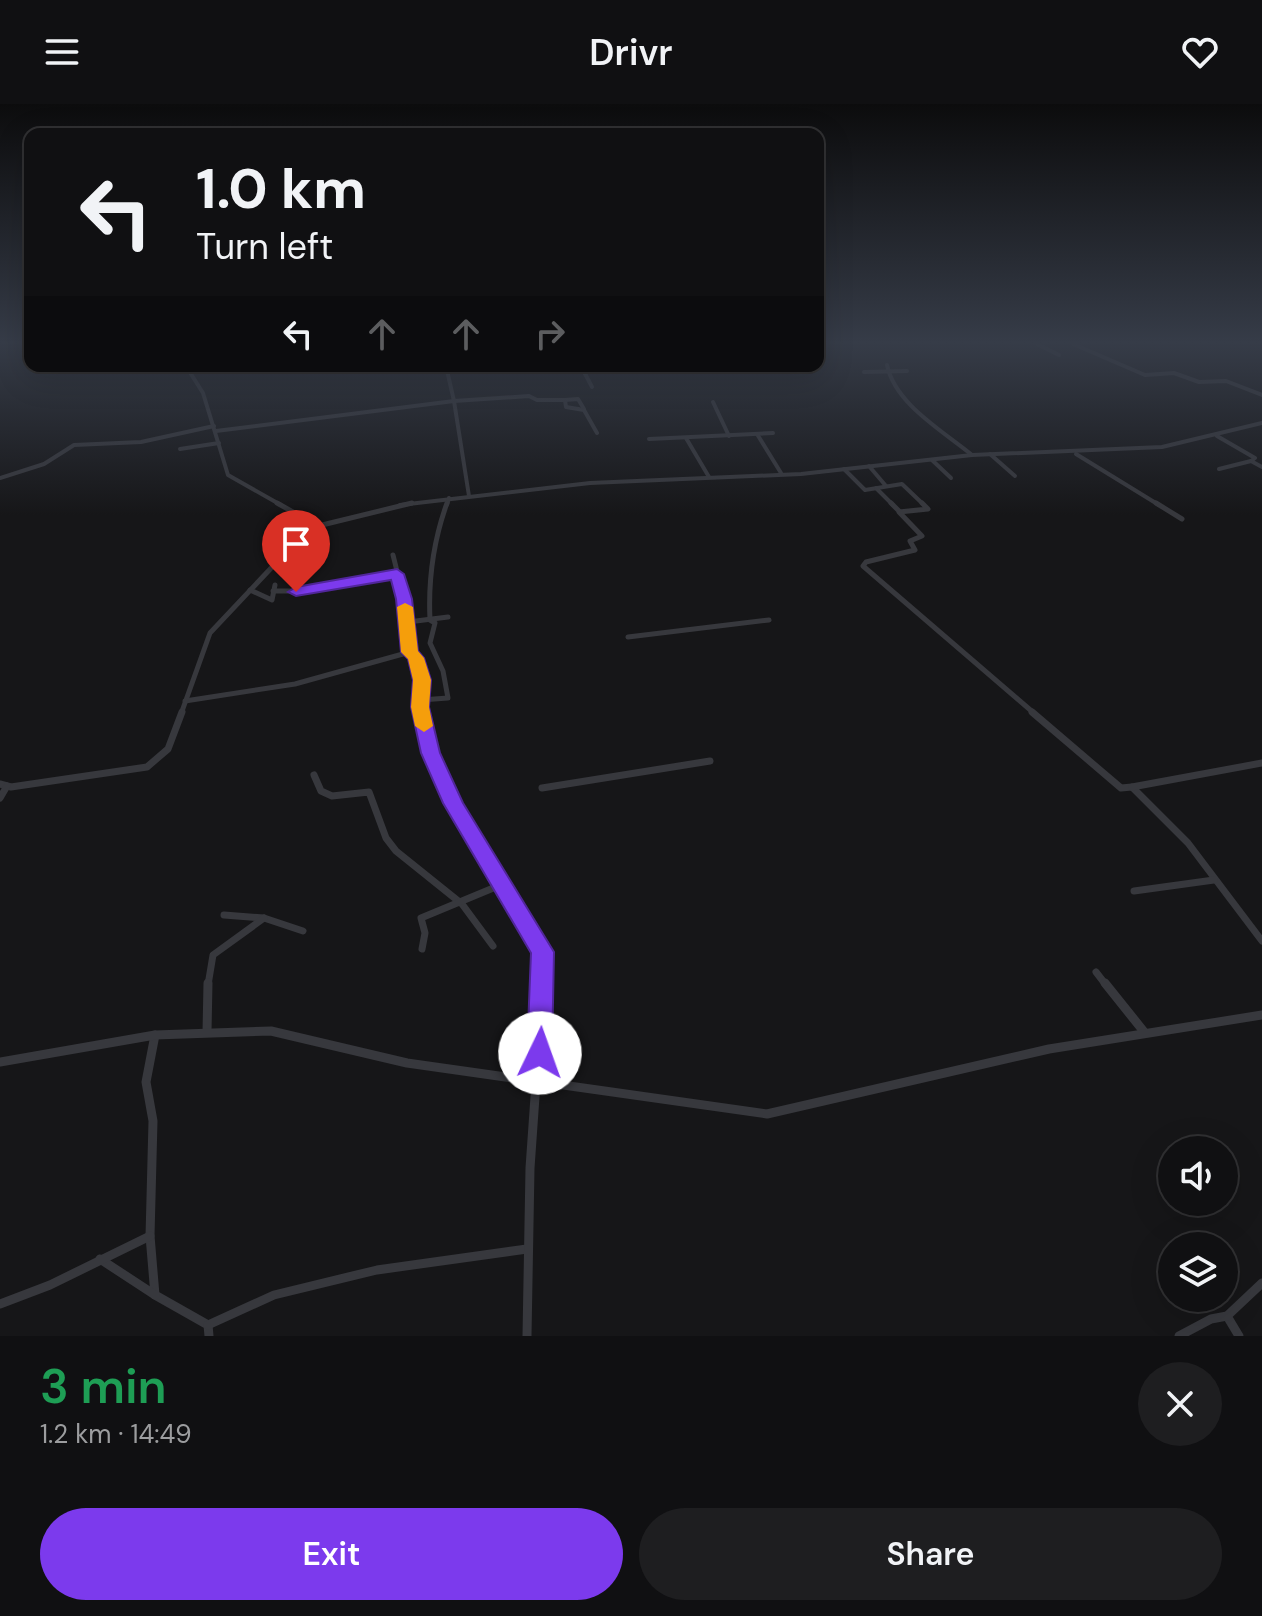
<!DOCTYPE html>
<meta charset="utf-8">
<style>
:root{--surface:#101012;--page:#1e1e20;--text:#f1f3f6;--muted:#9c9d9f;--line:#303032;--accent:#7c3aed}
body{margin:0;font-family:"DM Sans",sans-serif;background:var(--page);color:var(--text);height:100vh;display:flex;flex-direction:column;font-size:30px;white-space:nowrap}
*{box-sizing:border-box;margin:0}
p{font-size:26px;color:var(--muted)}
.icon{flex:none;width:44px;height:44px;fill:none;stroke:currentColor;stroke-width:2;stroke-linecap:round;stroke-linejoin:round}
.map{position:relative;height:1232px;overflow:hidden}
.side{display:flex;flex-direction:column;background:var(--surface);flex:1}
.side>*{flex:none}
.top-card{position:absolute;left:24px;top:24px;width:800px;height:244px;border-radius:16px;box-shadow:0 8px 32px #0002,0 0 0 2px var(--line);background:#101012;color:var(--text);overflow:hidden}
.buttons{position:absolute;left:1158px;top:1032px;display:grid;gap:16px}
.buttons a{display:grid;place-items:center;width:80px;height:80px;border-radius:50%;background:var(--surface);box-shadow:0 8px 32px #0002,0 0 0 2px var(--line);font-size:40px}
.pin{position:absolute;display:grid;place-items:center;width:68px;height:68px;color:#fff;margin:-82px -34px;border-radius:50% 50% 50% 0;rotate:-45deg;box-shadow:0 0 8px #0007}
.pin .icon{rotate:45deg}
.me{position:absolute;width:88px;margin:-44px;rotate:3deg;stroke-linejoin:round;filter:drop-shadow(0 0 6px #0008)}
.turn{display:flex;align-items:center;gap:28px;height:168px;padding:0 40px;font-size:36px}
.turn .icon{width:104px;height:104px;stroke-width:2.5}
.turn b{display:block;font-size:56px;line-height:68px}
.lanes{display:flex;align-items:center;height:76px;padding:0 40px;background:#0003;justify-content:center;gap:40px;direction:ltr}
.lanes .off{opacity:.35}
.round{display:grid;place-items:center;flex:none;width:84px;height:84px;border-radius:42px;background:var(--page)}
.summary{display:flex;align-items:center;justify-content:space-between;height:136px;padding:0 40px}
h1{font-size:48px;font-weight:600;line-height:60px;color:#1e9e55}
.primary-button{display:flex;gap:16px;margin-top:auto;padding:16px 40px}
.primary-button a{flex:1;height:92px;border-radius:48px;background:var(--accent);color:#fff;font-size:32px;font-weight:600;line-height:92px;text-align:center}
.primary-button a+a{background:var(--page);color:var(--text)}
header{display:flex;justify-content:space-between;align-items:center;height:104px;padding:0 40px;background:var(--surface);font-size:36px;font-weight:600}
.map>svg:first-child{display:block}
</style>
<header><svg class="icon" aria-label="menu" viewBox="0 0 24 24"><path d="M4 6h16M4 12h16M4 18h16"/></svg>Drivr<svg class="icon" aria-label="heart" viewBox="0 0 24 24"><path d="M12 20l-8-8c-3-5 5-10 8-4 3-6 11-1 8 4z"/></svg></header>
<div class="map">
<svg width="1262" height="1232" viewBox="0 0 1262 1232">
<rect width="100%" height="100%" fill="#161618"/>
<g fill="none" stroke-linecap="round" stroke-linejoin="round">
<g stroke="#37383d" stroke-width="4">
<path d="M1035 239 1059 251"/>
<path d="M1073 240 1145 271 1174 269 1199 278 1226 277 1262 291"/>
<path d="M887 261C895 300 943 327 972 351"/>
<path d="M186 262 203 289 228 371 281 401"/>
<path d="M446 262 454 297 529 292 537 296H565L566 303 584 306 597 329"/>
<path d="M581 262 592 283"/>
<path d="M864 268 907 267"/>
<path d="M565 296 578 295 584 305"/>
<path d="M713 298 729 332"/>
<path d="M216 327 454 297 469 392"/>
<path d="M757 330 781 369"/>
<path d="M1217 332 1255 354 1251 357 1262 363"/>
<path d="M686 334 709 373"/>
<path d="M649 335 773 329"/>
<path d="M180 345 219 339"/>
<path d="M990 350 1015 372"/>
<path d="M1076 350 1159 401"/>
<path d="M932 356 951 374"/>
<path d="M869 362 886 382"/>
<path d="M844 365 865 386 902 380 924 401"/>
<path d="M1219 365 1251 357"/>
<path d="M0 374 44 360 74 341 141 338 214 322"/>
<path d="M876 384 893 401"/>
<path d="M400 401 590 379 801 370 972 351 1162 343 1262 319"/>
<path d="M447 401 449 394"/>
</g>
<g stroke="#37383d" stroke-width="5">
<path d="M277 399 318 422"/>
<path d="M891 399 900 408"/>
<path d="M922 399 928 405 899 408 922 432 910 437 915 446 866 458 863 462 1035 610"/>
<path d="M1156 399 1182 415"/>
<path d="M393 451 404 495 410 548 420 570 421 596"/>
<path d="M250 486 272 496 275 481"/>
<path d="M273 487H303L397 470"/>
<path d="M408 518 448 513"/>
<path d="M628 533 769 516"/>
<path d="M185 597 295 580 410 548"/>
<path d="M181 610 210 529 290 444 318 422 412 399"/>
<path d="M422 610 421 596 448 594 443 567 430 539 435 519 430 516C428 475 433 438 447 399"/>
</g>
<g stroke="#37383d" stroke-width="7">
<path d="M421 608 455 700 543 848V881"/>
<path d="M1032 608 1121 684 1132 683 1188 739 1262 837"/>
<path d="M314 671 321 687 332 692 369 688 386 734 396 747 462 800 493 842"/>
<path d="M0 680 11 683 147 663 168 645 182 608"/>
<path d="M1132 683 1262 659"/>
<path d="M542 684 710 657"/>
<path d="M0 694 7 682"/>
<path d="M1134 787 1214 776"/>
<path d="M224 811 264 814 303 827"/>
<path d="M422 845 425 829 421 814 503 780"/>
<path d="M1096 868 1106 881"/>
<path d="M208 881 213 851 264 814"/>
</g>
<g stroke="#37383d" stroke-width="9">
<path d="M1105 879 1145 929"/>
<path d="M207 928 208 879"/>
<path d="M155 931 146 978 153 1017 150 1132 155 1191 208 1221 209 1232"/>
<path d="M0 958 155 931 271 927 407 959 767 1010 1049 945 1262 911"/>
<path d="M100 1155 155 1191"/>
<path d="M0 1200 50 1181 150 1132"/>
<path d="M1227 1212 1239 1232"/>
<path d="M208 1221 274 1191 377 1166 527 1145"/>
<path d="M527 1232 530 1064 543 879"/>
<path d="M1179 1232 1211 1215 1227 1212 1262 1179"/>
</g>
</g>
<linearGradient id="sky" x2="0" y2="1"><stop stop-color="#0c0c0d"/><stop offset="0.58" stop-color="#363c48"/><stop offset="1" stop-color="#363c48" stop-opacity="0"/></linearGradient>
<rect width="1262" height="411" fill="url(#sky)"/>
<path fill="#7c3aed" stroke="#51269a" stroke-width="2" d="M397 465 404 470 412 495 418 547 424 554 431 576 429 603 440 649 463 699 554 848 552 949 549 956 540 959 531 956 527 949 531 849 443 699 421 649 411 603 413 576 408 555 401 548 396 495 391 476 296 492 288 488 296 483Z"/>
<path fill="#f59e0b" d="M405 499 413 503 418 547 424 554 431 576 429 603 433 622 424 628 415 622 411 603 413 576 408 555 401 548 397 503Z"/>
</svg>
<div class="buttons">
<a><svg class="icon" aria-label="sound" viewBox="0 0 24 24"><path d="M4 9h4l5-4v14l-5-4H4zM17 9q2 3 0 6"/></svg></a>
<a><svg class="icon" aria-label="layers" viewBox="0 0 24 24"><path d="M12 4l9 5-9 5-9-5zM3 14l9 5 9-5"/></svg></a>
</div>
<div class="pin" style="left:296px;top:488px;background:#d93025"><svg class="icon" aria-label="arrive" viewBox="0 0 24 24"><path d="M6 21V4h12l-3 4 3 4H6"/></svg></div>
<svg class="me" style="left:540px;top:949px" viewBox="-20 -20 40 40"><circle r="19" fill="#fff"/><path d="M0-13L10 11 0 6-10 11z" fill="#7c3aed"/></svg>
<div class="top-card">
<div class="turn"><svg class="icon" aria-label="left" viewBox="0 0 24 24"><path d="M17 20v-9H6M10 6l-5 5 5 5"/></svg><div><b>1.0 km</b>Turn left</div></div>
<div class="lanes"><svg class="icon" aria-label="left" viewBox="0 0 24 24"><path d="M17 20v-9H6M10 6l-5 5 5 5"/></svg><svg class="icon off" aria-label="ahead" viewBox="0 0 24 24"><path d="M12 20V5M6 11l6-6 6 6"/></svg><svg class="icon off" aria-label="ahead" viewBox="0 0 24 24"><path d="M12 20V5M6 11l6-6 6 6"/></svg><svg class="icon off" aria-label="right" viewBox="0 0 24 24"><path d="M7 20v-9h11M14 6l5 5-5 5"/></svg></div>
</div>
</div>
<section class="side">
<div class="summary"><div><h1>3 min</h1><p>1.2 km · 14:49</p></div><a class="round"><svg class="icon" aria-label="close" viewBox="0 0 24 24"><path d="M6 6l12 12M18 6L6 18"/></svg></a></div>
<div class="primary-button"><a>Exit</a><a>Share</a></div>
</section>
